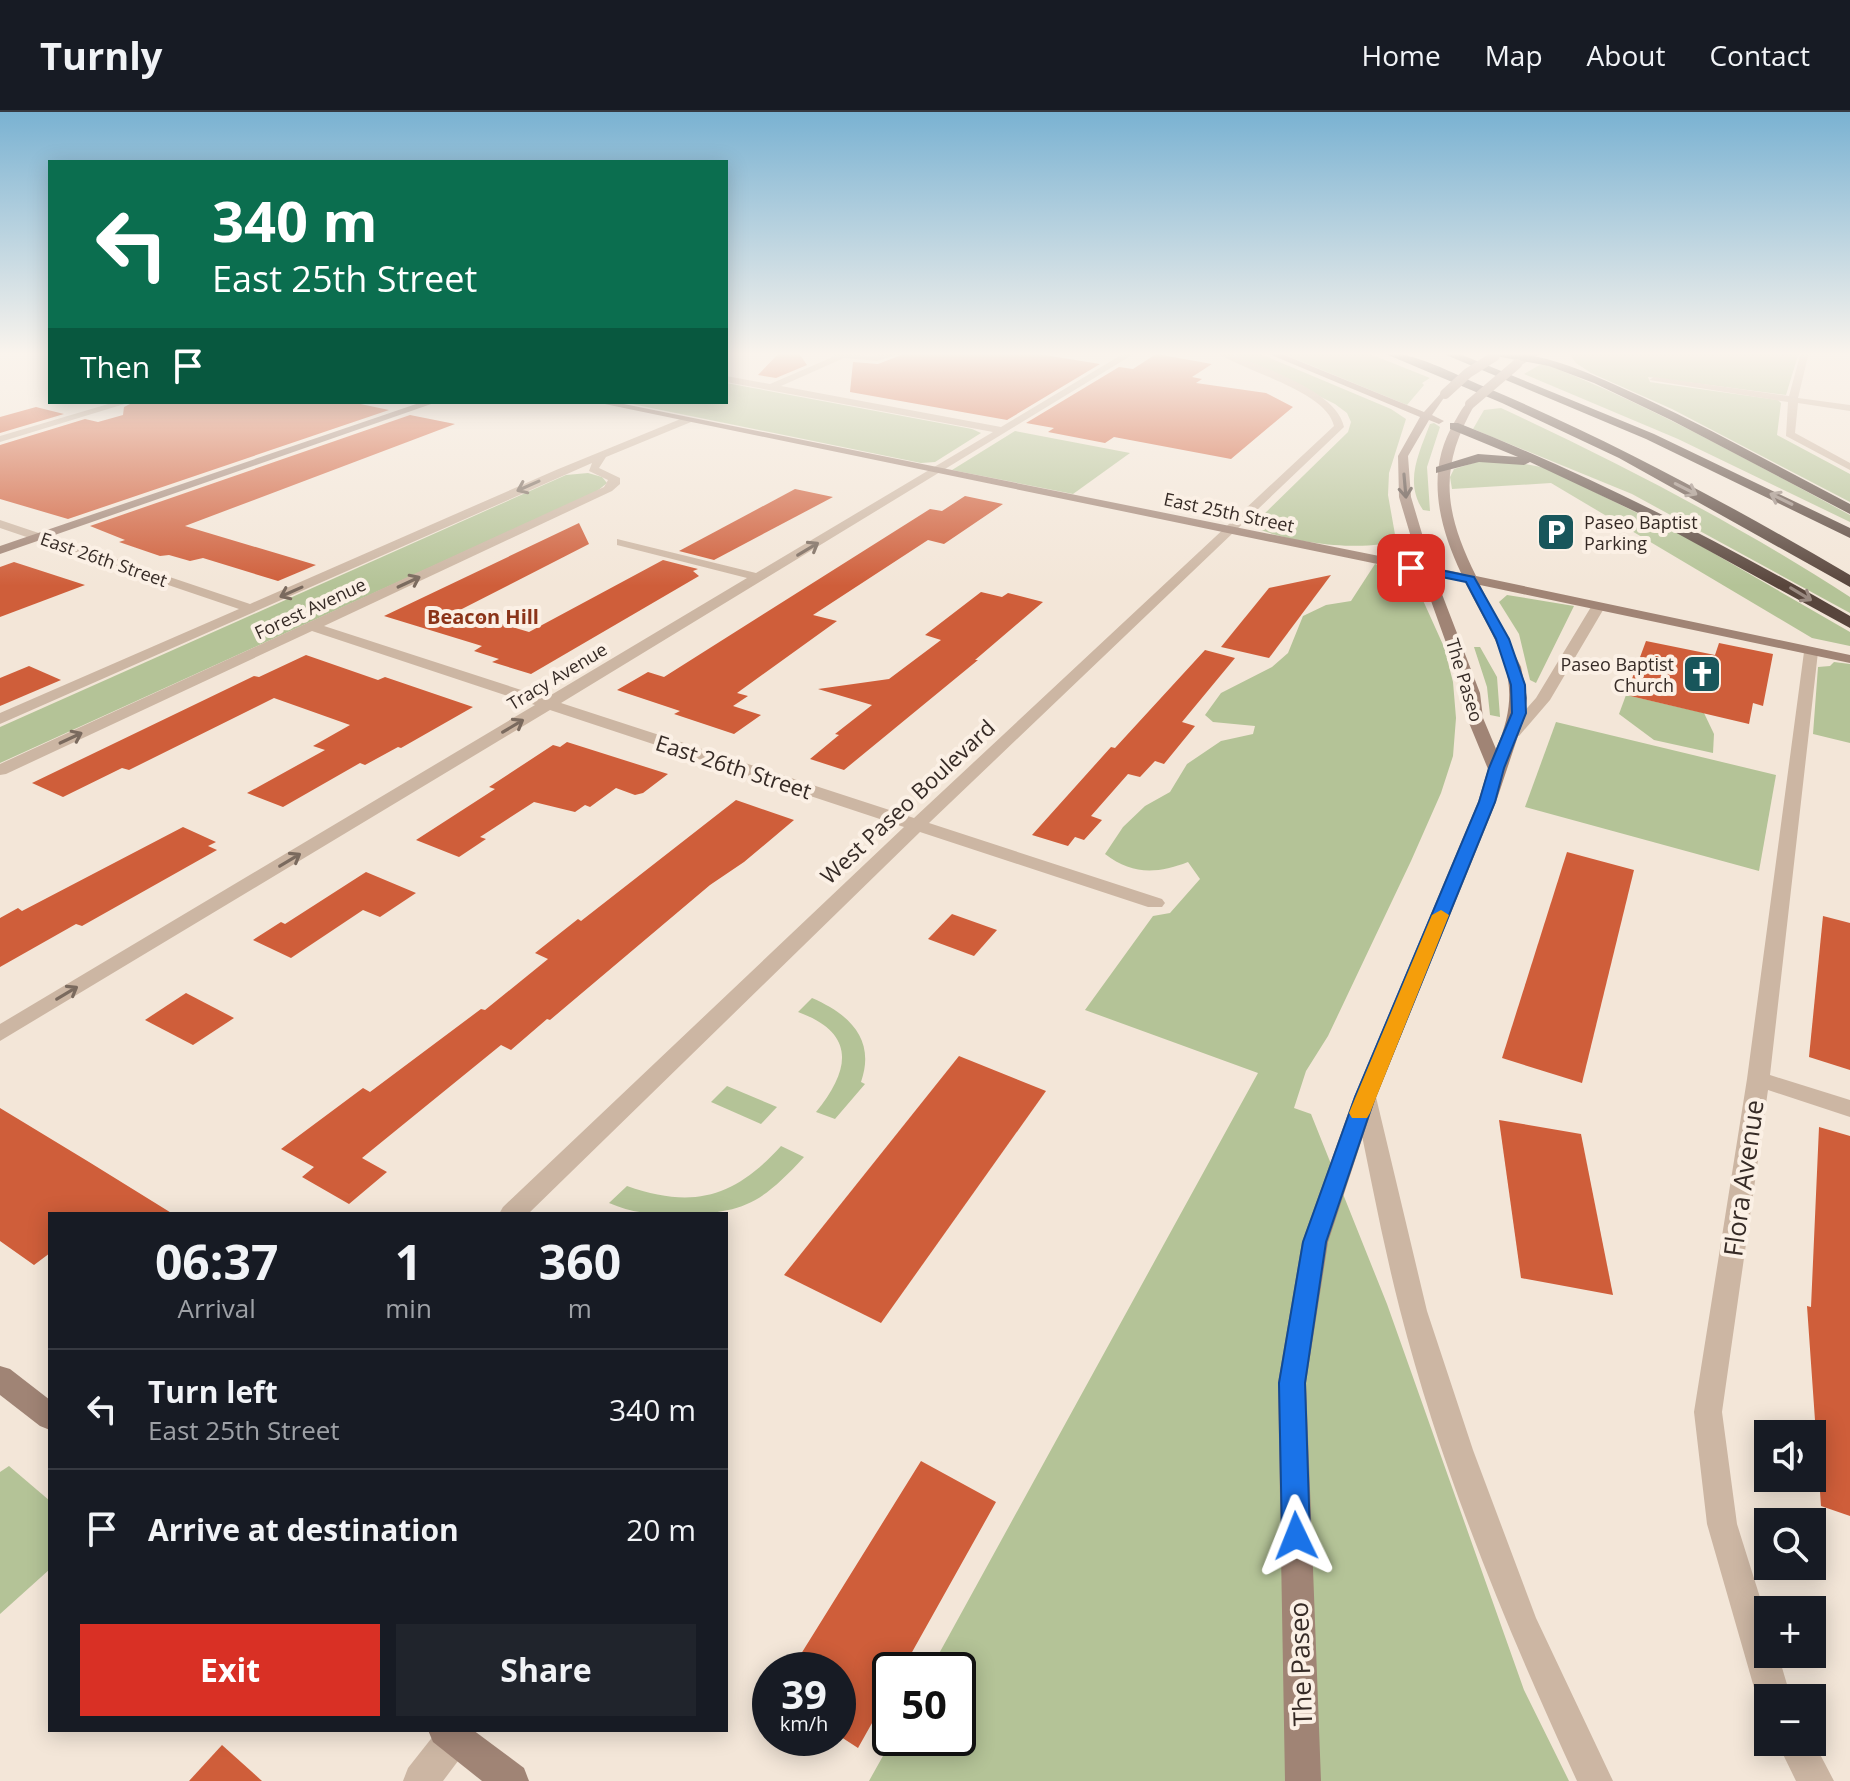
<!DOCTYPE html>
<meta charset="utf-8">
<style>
:root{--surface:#171b24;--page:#20242c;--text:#f1f3f6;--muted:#9ea1a6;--line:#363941;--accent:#d93025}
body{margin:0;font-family:"Open Sans",sans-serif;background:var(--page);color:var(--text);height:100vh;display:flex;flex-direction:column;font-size:30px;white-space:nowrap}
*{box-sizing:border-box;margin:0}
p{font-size:26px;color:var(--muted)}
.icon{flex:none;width:44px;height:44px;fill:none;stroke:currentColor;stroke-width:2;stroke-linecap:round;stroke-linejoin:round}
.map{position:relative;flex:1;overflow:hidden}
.drawer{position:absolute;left:48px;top:1100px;width:680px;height:520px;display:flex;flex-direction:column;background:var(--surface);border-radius:0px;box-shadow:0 4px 20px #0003}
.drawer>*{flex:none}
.banner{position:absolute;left:48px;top:48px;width:680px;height:244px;border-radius:0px;box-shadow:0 4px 20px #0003;background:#0b6e4f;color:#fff;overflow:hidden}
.fabs{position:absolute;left:1754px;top:1308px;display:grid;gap:16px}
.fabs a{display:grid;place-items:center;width:72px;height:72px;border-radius:0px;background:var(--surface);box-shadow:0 4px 20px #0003;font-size:40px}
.speed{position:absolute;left:752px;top:1540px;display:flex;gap:16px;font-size:40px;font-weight:700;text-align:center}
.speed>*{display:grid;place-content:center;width:104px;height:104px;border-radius:50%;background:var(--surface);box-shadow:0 4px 20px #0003;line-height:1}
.speed small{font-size:20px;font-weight:400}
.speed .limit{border:4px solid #111;border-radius:12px;background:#fff;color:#111}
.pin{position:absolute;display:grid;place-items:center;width:68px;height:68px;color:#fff;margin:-34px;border-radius:16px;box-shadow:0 4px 12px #0006}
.me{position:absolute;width:88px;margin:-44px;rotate:358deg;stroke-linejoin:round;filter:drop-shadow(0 0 6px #0008)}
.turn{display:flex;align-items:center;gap:28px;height:168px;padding:0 32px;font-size:36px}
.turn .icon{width:104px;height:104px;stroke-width:2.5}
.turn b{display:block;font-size:56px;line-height:68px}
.then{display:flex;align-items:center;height:76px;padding:0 32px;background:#0003;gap:16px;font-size:30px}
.eta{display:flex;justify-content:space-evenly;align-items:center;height:136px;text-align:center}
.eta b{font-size:48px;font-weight:700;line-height:56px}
.action{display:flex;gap:16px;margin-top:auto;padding:16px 32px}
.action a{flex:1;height:92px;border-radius:0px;background:var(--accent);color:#fff;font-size:32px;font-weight:700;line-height:92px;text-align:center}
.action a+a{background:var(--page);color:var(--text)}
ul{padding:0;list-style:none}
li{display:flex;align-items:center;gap:24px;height:120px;padding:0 32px;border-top:2px solid var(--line)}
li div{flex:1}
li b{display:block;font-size:30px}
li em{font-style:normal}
header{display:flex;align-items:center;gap:48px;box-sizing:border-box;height:112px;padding:0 40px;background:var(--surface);border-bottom:2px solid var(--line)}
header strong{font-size:38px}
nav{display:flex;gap:44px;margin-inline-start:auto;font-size:28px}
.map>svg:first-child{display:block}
</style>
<header>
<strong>Turnly</strong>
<nav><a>Home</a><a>Map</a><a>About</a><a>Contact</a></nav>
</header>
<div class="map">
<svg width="1850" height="1669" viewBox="0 0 1850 1669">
<rect width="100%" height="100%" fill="#f3e6d8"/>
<g fill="#b4c397">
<path d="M1229 240H1256L1391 297 1406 307 1389 361 1388 383 1396 428C1367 441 1285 430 1257 416V409L1348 320 1351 310 1347 301 1335 292Z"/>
<path d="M1278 240H1365L1430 266 1422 271 1424 273 1407 293Z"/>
<path d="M1568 240H1799L1786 283 1648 265 1650 270 1778 288 1781 291 1777 323 1850 362V390L1672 297 1591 261 1576 251Z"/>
<path d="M1543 251C1649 293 1750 349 1850 403V410L1678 327 1524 262Z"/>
<path d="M726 271 972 317 981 321 935 350 921 351 622 290H726Z"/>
<path d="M1501 296C1621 352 1739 413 1850 485V501L1632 382 1473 317 1484 298Z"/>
<path d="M1434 311 1440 315 1427 355 1430 399 1423 398C1404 370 1419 341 1430 312Z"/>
<path d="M1015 319 1130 341 1073 382 952 358Z"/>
<path d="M1477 350H1515L1546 356 1682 423 1850 520V534L1812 526 1551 371 1452 377 1450 365 1454 357Z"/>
<path d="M588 361 602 365 607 371 596 380 0 651V615L566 363Z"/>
<path d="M1375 452 1412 464 1444 535 1453 570 1456 606 1453 644 1441 681 1411 749 1328 924 1306 959 1294 996 1311 1002 1387 1192 1524 1578 1569 1669H869L893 1626H958V1558H930L1258 961 1085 898 1153 804 1170 801 1200 767 1188 750C1157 762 1132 763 1105 742L1123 715 1145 694 1170 680 1187 652 1221 629 1253 622 1255 614 1213 610 1205 603 1221 581 1272 555 1288 541 1303 504 1326 493 1351 489Z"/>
<path d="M1507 483 1574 494 1536 571 1530 568 1519 522 1499 490Z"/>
<path d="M1474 535H1480L1497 565 1500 605 1490 603 1487 575Z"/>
<path d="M1834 550 1850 552V631L1813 622 1818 555 1830 554Z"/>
<path d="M1626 583 1704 601 1714 622 1713 641 1654 628 1619 602Z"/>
<path d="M1556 610 1776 663 1759 759 1525 695Z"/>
<path d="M812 886C849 902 876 927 861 970L865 972 835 1007 816 1000C851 957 856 921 798 900Z"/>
<path d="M727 974 777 995 761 1012 711 990Z"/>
<path d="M781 1034 804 1045C759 1094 741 1102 675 1102 650 1102 632 1101 609 1091L627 1074C693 1097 734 1086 781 1034Z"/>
<path d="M9 1354 50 1389V1457L0 1502V1360Z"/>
</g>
<g fill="#cf5e3a">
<path d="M780 240H798L807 253 776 266 758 263Z"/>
<path d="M909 240H1026L1100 252 1007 308 850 280 853 250 878 252Z"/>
<path d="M1156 242 1212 252 1192 265 1202 267 1196 271 1266 281 1293 295 1231 347 1114 325 1105 331 1048 320 1054 316 1026 311 1119 255 1133 257Z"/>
<path d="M134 290H351L389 298 68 407 0 387V333L85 307 98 310 123 303 124 295Z"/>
<path d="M36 295 64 302 0 321V305Z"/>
<path d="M410 303 455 312 185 414 316 453 278 469 203 446 190 449 169 443 160 444 119 430 125 428 90 414Z"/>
<path d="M795 377 833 385 714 448 679 439Z"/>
<path d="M965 384 1003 392 944 432 928 428 813 503 837 509 737 581 748 584 733 594 761 603 734 622 674 602 680 599 617 578 648 560 664 565 930 397 942 399Z"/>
<path d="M579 411 589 432 458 499 529 520 663 448 698 457 693 459 699 464 531 562 492 550 499 547 474 539 482 534 384 504Z"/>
<path d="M14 450 85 473 0 505V455Z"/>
<path d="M1331 463 1269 546 1221 535 1269 476Z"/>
<path d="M981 480 1002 485 1008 481 1043 490 975 548H978L844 658 810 647 839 623 835 622 872 593 818 577 889 567 941 528 925 523Z"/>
<path d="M1646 529 1715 543 1719 531 1773 542 1763 594 1753 591 1749 612 1626 583Z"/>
<path d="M1205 538 1235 546 1182 610 1195 614 1164 652 1155 649 1140 665 1128 662 1091 704 1102 708 1084 728 1075 725 1068 734 1032 723 1111 635 1115 636Z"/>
<path d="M306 543 378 568 385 565 473 595 401 636 398 635 365 653 360 651 283 695 247 681 325 638 313 634 350 613 274 586 129 658 122 656 63 685 32 671 254 564 259 565Z"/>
<path d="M29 554 61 568 0 594V566Z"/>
<path d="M567 630 668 662 643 681 635 683 616 676 590 695 585 693 575 700 534 690 480 725 486 727 459 745 416 728 495 677 489 675 553 633 560 635Z"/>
<path d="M736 688 794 708 744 750 710 773 550 908 547 907 511 938 501 933 362 1046 387 1060 349 1092 302 1065 314 1055 281 1037 363 976 370 980 481 897 485 898 548 847 535 841 578 807 581 809Z"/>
<path d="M183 715 216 730 208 734 217 738 82 814 76 812 0 855V806L18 796 22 799Z"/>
<path d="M1567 740 1634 758 1582 971 1502 946Z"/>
<path d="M366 760 416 781 380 805 363 798 291 846 253 828 281 810 285 812Z"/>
<path d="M952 802 997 818 974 844 928 827Z"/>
<path d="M1823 804 1850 811V958L1809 945Z"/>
<path d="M186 881 234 906 193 933 145 908Z"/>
<path d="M959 944 1046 979 881 1211 784 1163Z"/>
<path d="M0 996 89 1050 173 1102H50V1141L34 1153 0 1129Z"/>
<path d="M1499 1008 1581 1022 1613 1183 1521 1166Z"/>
<path d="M1819 1015 1850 1024V1404L1821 1394 1807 1194 1811 1195Z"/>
<path d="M921 1349 996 1390 902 1558H890V1579L858 1636 838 1623V1558H791Z"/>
<path d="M222 1633 262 1669H189Z"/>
</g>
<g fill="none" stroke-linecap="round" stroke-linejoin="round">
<g fill="#ccb6a3" fill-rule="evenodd">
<path d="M829 240 868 244 906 240 877 249 844 246 781 274 1001 315 1126 240H1137L561 591 914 706 1334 314C1326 278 1244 260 1216 240H1228C1259 255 1337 278 1344 315L929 711 1162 787 1165 791 1162 795H1148L920 720 528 1102H499L503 1095 904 715 550 598 0 929V912L535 593 312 519 6 662 0 663V652L604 375 608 368 589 359 592 351 0 612V601L239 497 0 416V408L250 492 556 358 683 306H691V310L606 345 599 356 620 366V372L612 379 324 514 546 586 747 466 617 433V427L756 461 993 320 726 270V264L770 272 835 244Z"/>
<path d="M1801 240H1809L1798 286 1850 293V299L1798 291 1795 321 1850 351V358L1786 324 1788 290 1649 268 1654 265 1789 284Z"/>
<path d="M115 290H131L0 330V324Z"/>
<path d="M1594 490 1606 493 1550 588 1519 624H1507L1505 621 1536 586Z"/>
<path d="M1811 536 1818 540 1770 963 1850 988V1005L1768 978 1722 1300 1737 1412 1768 1511V1542H1778L1791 1586H1768V1601L1762 1598 1757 1586 1707 1412 1694 1300 1747 967 1804 540Z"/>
<path d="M1365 977 1373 979 1376 985 1427 1199 1473 1338 1536 1506 1613 1669H1577C1507 1517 1442 1361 1400 1198 1382 1128 1369 1056 1354 985L1357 979Z"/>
<path d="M438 1618H470L472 1625 467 1637 443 1669H403L408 1656Z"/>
<path d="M1812 1627 1834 1669H1796L1777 1630H1812Z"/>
</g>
<g fill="#a08475" fill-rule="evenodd">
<path d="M1264 240H1277L1424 300 1442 280H1448L1432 303 1444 309 1439 312 1429 308 1408 344 1411 385 1432 455 1461 461C1438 412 1425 358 1455 309 1460 301 1463 293 1470 289L1475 292C1438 356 1444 399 1476 464L1850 543V551L1480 473 1521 555 1527 586 1524 606 1496 690 1376 985 1328 1130 1306 1271 1321 1669H1285L1278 1271 1302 1130 1354 985 1478 690 1488 657 1467 606 1464 581 1421 461 595 290H614L1419 452 1399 385 1398 344 1420 305ZM1435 464 1465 470C1496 533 1528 566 1496 637L1483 606 1480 581Z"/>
<path d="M1532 240H1543L1520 254 1512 252Z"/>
<path d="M422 290H437L0 442V434Z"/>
<path d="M0 1254 10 1257 50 1288V1318L40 1314 0 1283Z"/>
<path d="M428 1618H473L524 1656 529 1669H482L433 1630Z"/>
</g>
<g fill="#58453c" fill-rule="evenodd">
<path d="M1381 240C1416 240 1453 262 1485 275 1611 328 1732 394 1850 463V475L1619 346 1502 291Z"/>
<path d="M1439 240H1455L1654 322 1850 416V426L1646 327Z"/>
<path d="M1496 240C1548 240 1595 264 1642 285 1713 318 1781 356 1850 392V402L1671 308 1594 271 1549 254 1496 244Z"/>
<path d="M1450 311H1458C1594 365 1723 431 1850 504V516L1651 407 1530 350 1524 353 1479 350 1436 361V355L1478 342 1518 345 1450 317Z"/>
</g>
<g stroke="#a08475" stroke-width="10">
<path d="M1445 282 1468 261 1495 244"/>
<path d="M1470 292 1517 252"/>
</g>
</g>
<defs><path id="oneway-shaft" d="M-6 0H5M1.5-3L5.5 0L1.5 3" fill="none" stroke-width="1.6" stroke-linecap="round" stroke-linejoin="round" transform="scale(2)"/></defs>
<g stroke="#7a6a5e">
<use href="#oneway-shaft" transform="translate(528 374) rotate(156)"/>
<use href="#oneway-shaft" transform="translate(808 437) rotate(-31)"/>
<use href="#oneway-shaft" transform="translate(409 470) rotate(-25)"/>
<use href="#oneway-shaft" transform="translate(291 480) rotate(156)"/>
<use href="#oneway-shaft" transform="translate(513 614) rotate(-31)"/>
<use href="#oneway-shaft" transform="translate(71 626) rotate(-25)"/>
<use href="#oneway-shaft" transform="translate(290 748) rotate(-31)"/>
<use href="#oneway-shaft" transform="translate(67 881) rotate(-31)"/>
</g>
<use stroke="#50413a" href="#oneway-shaft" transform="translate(1405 374) rotate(85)"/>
<g stroke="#998980">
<use href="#oneway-shaft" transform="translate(1686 377) rotate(27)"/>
<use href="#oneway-shaft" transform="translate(1781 387) rotate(-154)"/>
<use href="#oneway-shaft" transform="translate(1801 482) rotate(31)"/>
</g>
<linearGradient id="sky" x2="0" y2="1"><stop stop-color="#7ab2d2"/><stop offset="0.51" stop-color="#faf4ed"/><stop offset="1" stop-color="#faf4ed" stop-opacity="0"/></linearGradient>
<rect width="1850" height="474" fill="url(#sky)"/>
<path fill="#1a73e8" stroke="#114b97" stroke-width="2" d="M1411 452 1474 465 1509 527 1525 573 1526 601 1504 656 1495 690 1375 985 1326 1130 1305 1271 1310 1424 1306 1434 1296 1438 1286 1434 1282 1424 1279 1271 1303 1130 1355 985 1479 690 1489 656 1512 601 1511 573 1496 527 1466 470 1407 458V453Z"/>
<path fill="#f59e0b" d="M1441 798 1449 803 1370 1001 1367 1006H1352L1349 1001 1432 803Z"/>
<defs>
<symbol id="parking-square" viewBox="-11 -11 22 22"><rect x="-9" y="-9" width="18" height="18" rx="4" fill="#18565b" stroke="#fbf0e5"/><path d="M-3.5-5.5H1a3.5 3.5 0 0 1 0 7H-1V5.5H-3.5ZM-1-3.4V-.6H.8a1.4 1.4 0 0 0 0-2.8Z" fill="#fff"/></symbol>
<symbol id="church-square" viewBox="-11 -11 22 22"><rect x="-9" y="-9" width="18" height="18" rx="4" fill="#18565b" stroke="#fbf0e5"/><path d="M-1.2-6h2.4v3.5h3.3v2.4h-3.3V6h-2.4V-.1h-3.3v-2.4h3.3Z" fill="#fff"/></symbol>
</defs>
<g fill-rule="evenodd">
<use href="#parking-square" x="1534" y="398" width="44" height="44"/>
<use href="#church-square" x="1680" y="540" width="44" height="44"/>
</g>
<g text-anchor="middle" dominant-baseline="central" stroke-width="8" stroke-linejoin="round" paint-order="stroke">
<g font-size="18" fill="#362b26" stroke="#fbf0e5">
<text transform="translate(1229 400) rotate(12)">East 25th Street</text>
<text transform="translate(104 447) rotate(19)">East 26th Street</text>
<text transform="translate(310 496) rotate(-25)">Forest Avenue</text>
<text transform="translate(557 564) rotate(-31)">Tracy Avenue</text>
<text transform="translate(1465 568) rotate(73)">The Paseo</text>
</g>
<g font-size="18" fill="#362b26" stroke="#fbf0e5" text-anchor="start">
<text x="1584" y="410">Paseo Baptist<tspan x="1584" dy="21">Parking</tspan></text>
<text x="1674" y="552" text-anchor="end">Paseo Baptist<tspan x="1674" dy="21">Church</tspan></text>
</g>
<g font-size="20" font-weight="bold" fill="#8b3419" stroke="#fbf0e5">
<text x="483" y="504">Beacon Hill</text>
</g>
<g font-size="22" fill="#362b26" stroke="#fbf0e5">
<text transform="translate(734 654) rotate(18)">East 26th Street</text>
<text transform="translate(907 689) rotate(-43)">West Paseo Boulevard</text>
</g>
<g font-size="26" fill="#362b26" stroke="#fbf0e5">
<text transform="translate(1743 1066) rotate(-82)">Flora Avenue</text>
<text transform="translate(1300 1552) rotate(-92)">The Paseo</text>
</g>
</g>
</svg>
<div class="fabs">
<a><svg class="icon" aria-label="sound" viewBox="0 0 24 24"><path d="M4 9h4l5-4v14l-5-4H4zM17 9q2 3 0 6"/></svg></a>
<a><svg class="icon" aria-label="search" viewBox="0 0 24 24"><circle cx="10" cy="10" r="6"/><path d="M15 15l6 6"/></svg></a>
<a>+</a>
<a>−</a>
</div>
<div class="speed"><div>39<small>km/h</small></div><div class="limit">50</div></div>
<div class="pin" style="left:1411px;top:456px;background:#d93025"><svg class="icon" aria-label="arrive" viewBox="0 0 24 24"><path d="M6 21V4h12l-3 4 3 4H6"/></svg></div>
<svg class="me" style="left:1296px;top:1424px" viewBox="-20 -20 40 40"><path d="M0-17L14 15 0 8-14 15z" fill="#1a73e8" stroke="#fff" stroke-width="4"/></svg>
<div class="banner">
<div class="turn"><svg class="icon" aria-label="left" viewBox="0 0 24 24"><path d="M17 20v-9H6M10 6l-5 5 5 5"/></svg><div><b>340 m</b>East 25th Street</div></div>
<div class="then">Then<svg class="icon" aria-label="arrive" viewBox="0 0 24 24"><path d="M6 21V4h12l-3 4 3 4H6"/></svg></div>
</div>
<section class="drawer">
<div class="eta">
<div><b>06:37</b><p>Arrival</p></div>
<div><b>1</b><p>min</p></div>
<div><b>360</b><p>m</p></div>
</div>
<ul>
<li><svg class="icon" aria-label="left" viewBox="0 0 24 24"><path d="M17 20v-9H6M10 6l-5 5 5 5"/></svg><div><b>Turn left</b><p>East 25th Street</p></div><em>340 m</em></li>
<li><svg class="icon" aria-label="arrive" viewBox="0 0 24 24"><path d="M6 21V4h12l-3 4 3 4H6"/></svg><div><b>Arrive at destination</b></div><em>20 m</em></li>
</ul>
<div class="action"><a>Exit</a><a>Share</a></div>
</section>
</div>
